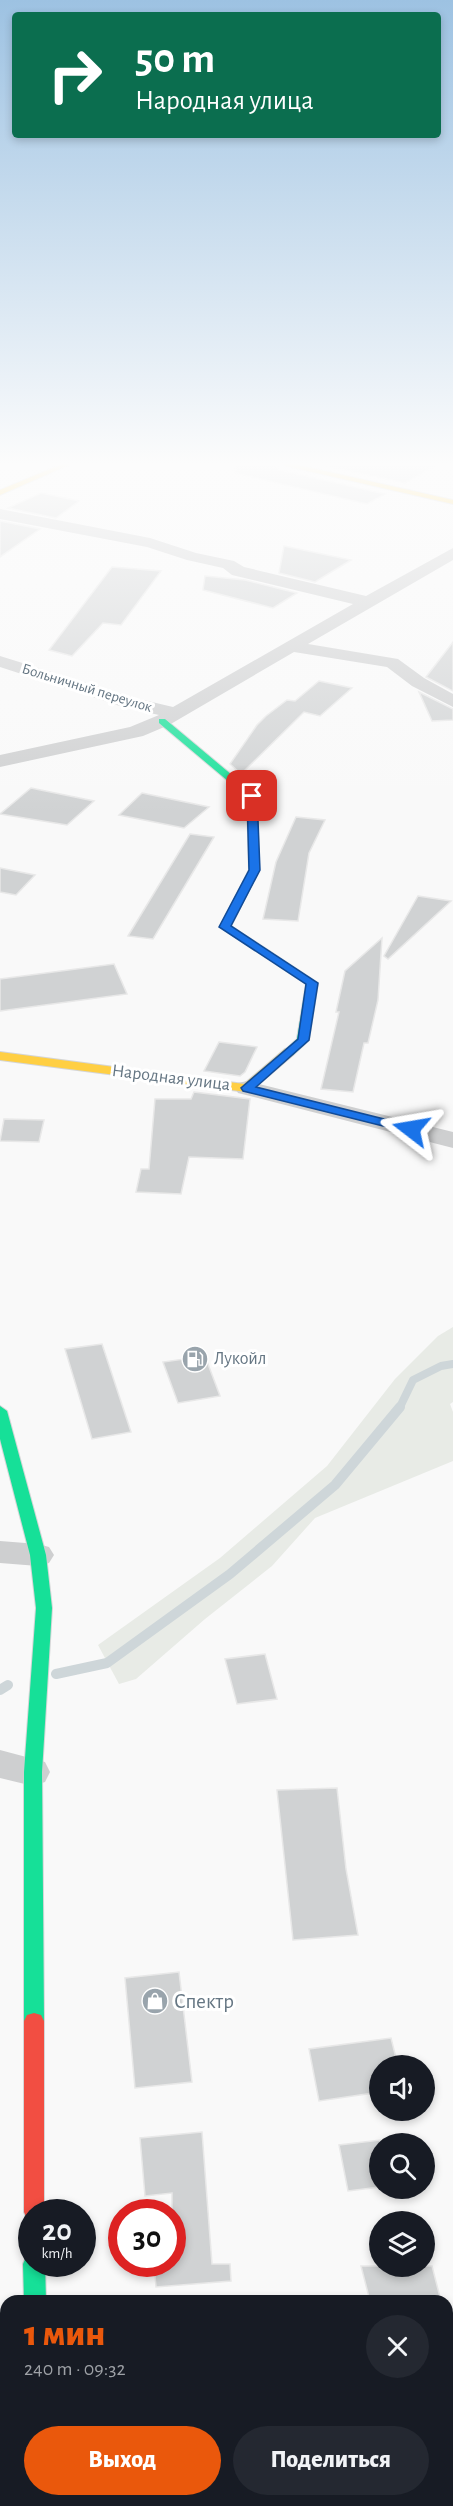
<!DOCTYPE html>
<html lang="ru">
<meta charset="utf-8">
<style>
:root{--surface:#171b24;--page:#242831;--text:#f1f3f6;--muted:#9ea1a6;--accent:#ea580c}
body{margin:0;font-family:"Alegreya Sans",sans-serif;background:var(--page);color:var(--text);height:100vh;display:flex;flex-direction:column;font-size:22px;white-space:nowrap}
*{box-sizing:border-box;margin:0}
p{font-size:20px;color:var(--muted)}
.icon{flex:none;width:33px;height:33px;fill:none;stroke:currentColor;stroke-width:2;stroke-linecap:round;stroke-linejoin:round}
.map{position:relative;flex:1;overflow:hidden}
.details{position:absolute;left:0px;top:2295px;width:453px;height:212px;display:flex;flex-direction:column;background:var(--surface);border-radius:18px 18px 0 0;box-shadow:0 3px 9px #0003}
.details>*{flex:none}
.banner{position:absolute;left:12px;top:12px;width:429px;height:126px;border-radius:6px;box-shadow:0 3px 9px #0003;background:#0b6e4f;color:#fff;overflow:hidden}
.tools{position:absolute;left:369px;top:2055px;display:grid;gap:12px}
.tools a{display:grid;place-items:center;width:66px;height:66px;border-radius:50%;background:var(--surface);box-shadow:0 3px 9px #0003;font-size:30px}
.speed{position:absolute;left:18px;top:2199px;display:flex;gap:12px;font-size:30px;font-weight:700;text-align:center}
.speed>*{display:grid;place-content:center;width:78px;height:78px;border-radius:50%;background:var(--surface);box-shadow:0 3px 9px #0003;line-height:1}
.speed small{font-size:15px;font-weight:400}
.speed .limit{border:9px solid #d22;background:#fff;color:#111}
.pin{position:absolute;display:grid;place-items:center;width:51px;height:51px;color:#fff;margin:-26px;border-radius:12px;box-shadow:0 3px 9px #0006}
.me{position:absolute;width:66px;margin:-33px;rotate:284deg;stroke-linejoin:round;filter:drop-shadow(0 0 4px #0008)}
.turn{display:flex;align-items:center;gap:21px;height:126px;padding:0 24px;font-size:27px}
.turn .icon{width:78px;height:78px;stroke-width:2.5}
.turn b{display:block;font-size:42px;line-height:51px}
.round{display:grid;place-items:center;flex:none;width:63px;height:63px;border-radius:32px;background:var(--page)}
.headline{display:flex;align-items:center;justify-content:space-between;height:102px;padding:0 24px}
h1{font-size:36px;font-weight:800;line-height:45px;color:var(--accent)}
.cta{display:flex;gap:12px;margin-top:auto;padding:12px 24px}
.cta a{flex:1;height:69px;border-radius:36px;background:var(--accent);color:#fff;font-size:24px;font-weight:800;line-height:69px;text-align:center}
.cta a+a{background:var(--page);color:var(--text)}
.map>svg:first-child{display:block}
</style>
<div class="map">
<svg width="453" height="2506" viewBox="0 0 453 2506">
<rect width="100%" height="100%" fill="#f9f9f9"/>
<path fill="#e8ebe6" d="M453 1327V1402L450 1404 453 1412V1461L315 1518 272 1566 205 1619 136 1679 119 1684 98 1645 220 1558 327 1466 395 1379 438 1336Z"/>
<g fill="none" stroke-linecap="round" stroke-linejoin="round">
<path stroke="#ced6d9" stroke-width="8" d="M399 1409 413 1380 441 1366 453 1364"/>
<g stroke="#ced6d9" stroke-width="10">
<path d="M56 1674 107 1663 230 1574 335 1485 400 1407"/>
<path d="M0 1690 8 1685"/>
</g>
</g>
<g fill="#d0d2d3" stroke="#e8e8e8" stroke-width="1.5">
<path d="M236 464H275L280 470 385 494 367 504 235 473Z"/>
<path d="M317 464H439L405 483Z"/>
<path d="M41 493 79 501 56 518 8 508Z"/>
<path d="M0 521 40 529 0 557Z"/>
<path d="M284 546 351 560 315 582 279 573Z"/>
<path d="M112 567 161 571 121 625 103 623 72 656 49 650Z"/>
<path d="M205 576 245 580 297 593 273 608 203 590Z"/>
<path d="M453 642V691L426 677Z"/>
<path d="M319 681 352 688 320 716 304 712 241 774 230 764 257 725 266 716 287 700 295 701Z"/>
<path d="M419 692 453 709V720L432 721Z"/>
<path d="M31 788 94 801 67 825 0 814Z"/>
<path d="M142 793 209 807 184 828 119 815Z"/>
<path d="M296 817 325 820 309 853 298 921 263 919 276 862Z"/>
<path d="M190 834 214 837 153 939 128 936Z"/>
<path d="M0 868 35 875 16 895 0 892Z"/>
<path d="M418 896 451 901 388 959 384 956Z"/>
<path d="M382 938 378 1000 368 1043H364L353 1092 321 1089 339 1012H336L345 971Z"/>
<path d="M114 964 127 994 0 1011V979Z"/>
<path d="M219 1042 257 1047 245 1072 240 1076 204 1071Z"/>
<path d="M194 1092 250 1099 243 1159 189 1157 181 1194 136 1192 141 1169H149L155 1099H191Z"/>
<path d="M4 1119 44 1120 39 1142 0 1141Z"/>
<path d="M102 1344 131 1432 92 1439 65 1349Z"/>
<path d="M205 1356 220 1396 178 1403 163 1362Z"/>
<path d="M265 1654 277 1699 237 1704 225 1659Z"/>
<path d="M337 1788 346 1869 358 1935 293 1940 277 1790Z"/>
<path d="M179 1972 192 2082 135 2088 125 1978Z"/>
<path d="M391 2038 398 2066H380V2092L319 2101 309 2049Z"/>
<path d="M202 2132 212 2264H230L231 2281 156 2287 154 2264H172V2193L145 2196 140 2138Z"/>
<path d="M380 2140V2187L348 2191 339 2145Z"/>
<path d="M361 2266H432L441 2301H370Z"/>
</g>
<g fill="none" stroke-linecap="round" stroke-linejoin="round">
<defs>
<g id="fast">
<path d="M159 719H165L257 796 259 870 231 926 318 983 309 1040 293 1055 289 1056 283 1052 297 1039 306 984 220 927 249 870 247 797 159 723Z"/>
<path d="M0 1406 7 1411 46 1555 52 1608 42 1772 44 2021 41 2027 34 2029 27 2027 24 2021V1772L36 1608 30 1555 0 1439Z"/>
<path d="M32 2255V2264H45L46 2301H24L23 2264 26 2257Z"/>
<rect x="24" y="2500" width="24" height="6"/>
</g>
<g id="slow">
<path d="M62 464H71L0 495V490Z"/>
<path d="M283 464H294L453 500V504L286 466Z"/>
<path d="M289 1048 295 1052 293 1055 251 1091 247 1092 0 1060V1052L244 1084 285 1049Z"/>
</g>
<path id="jam" d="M34 2013 41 2015 44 2021V2212H32V2221L27 2219 24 2212V2021L27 2015Z"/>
</defs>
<use href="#fast" stroke="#d5d6d7" stroke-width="2"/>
<use href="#slow" stroke="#d5d6d7" stroke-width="2"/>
<use href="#jam" stroke="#d5d6d7" stroke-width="2"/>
<g fill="#cecfd0" fill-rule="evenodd">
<path d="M0 509 150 538 196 553 234 561 244 567 366 596 453 548V560L308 644 398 659 424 678 453 694V707L412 686 387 667 294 652 169 725 143 736 0 767V755L130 727 159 715 123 707 0 667V656L135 698 173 707 353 604 232 575 223 568 187 560 147 547 0 519Z"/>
<path d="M247 1081 453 1132V1148L238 1093 235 1088 238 1083Z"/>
<path d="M0 1541 38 1544 49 1547 54 1555 49 1563 38 1566 0 1563Z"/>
<path d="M0 1750 45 1762 50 1772 45 1782 33 1786 0 1778Z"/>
</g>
<use href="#fast" fill="#16e098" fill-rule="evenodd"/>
<use href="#slow" fill="#ffcf43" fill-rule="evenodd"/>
<use href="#jam" fill="#f24e42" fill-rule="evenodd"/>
</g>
<linearGradient id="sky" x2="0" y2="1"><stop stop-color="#9dc2e2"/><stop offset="0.57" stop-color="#fcfcfc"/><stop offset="1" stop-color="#fcfcfc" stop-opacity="0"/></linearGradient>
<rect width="453" height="814" fill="url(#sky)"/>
<path fill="#1a73e8" stroke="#114b97" stroke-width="1.5" d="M252 793 257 796 260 870 231 926 318 983 309 1040 256 1087 416 1127 418 1129 416 1132H407L243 1091 241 1088 298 1039 306 984 219 927 249 870 247 796Z"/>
<defs>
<symbol id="fuel-disc" viewBox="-11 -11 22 22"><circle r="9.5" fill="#99a4ac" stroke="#fff"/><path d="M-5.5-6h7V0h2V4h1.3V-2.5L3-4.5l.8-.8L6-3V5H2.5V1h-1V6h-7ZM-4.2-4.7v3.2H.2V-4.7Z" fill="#fff"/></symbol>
<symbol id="shop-disc" viewBox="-11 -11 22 22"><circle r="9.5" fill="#99a4ac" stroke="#fff"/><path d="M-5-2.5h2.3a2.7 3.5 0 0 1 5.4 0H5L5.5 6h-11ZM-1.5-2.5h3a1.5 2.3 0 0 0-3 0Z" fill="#fff"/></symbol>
</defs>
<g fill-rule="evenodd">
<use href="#fuel-disc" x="180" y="1344" width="30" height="30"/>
<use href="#shop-disc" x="140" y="1986" width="30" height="30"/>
</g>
<g text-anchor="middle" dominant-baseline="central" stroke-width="6" stroke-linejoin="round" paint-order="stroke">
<g font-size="15" fill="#657683" stroke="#fff">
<text transform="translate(87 688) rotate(17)">Больничный переулок</text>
</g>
<g font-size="18" fill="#657683" stroke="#fff">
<text transform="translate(171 1078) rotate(7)">Народная улица</text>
</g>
<g font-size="18" fill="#657683" stroke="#fff" text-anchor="start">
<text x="214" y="1359">Лукойл</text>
</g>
<g font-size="21" fill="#657683" stroke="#fff" text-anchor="start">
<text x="174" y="2001">Спектр</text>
</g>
</g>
</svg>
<div class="tools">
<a><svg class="icon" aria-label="sound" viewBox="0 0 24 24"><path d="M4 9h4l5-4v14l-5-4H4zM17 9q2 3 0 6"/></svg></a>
<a><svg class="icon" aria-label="search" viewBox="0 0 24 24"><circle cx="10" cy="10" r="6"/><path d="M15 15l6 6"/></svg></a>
<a><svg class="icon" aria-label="layers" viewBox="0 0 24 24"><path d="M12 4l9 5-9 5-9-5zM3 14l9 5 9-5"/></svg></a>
</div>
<div class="speed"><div>20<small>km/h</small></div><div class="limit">30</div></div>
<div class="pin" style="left:252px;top:796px;background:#d93025"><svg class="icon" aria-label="arrive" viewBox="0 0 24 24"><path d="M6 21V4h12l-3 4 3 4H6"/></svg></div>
<svg class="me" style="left:411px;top:1129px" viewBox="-20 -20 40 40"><path d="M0-17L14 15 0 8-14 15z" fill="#1a73e8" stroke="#fff" stroke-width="4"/></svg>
<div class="banner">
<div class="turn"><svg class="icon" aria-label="right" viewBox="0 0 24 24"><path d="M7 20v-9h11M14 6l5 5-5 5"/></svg><div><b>50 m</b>Народная улица</div></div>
</div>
<section class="details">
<div class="headline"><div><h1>1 мин</h1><p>240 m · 09:32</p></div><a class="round"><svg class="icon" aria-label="close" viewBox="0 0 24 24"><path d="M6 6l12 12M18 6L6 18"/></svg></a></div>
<div class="cta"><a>Выход</a><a>Поделиться</a></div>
</section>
</div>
